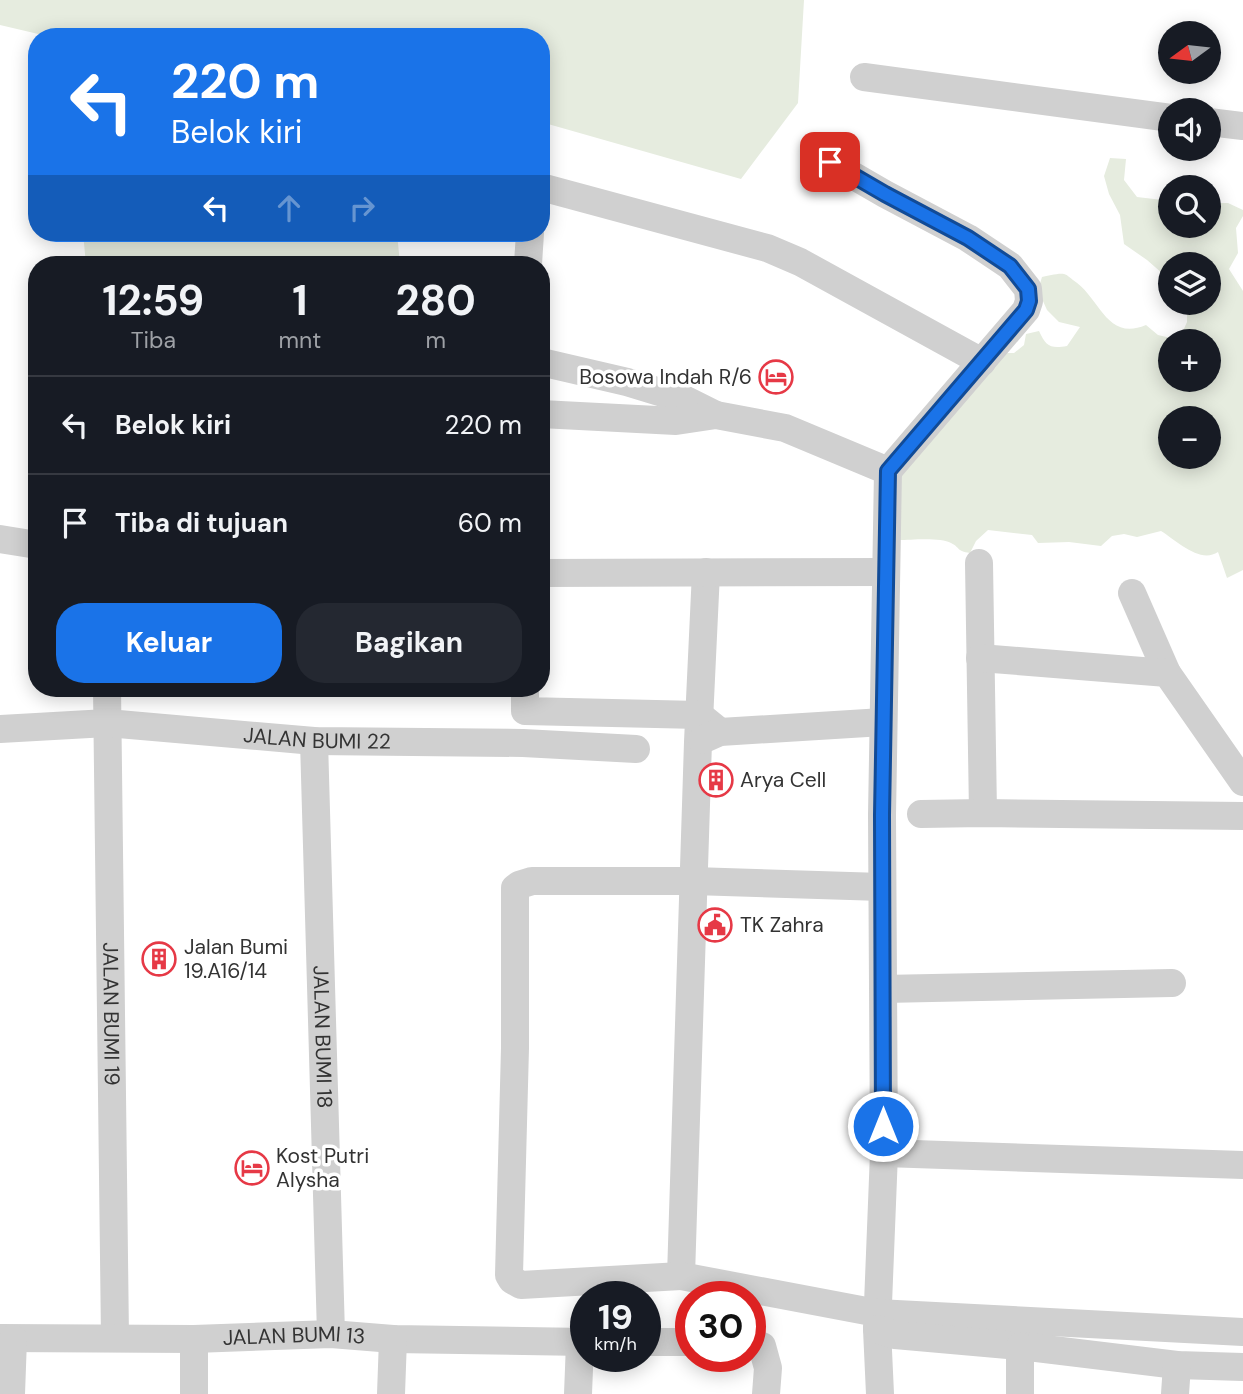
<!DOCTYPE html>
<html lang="id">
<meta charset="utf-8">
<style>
:root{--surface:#171b24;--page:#242831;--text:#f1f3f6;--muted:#9ea1a6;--line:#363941;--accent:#1a73e8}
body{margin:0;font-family:"DM Sans",sans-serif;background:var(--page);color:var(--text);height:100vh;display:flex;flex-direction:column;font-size:26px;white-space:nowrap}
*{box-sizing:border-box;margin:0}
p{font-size:23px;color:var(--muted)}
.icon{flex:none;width:38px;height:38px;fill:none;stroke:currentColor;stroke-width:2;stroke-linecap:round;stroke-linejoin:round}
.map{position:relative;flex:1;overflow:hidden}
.panel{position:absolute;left:28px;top:256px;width:522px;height:441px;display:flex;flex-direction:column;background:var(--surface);border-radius:28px;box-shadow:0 4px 18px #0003}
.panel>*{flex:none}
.banner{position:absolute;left:28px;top:28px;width:522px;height:214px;border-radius:28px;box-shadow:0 4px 18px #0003;background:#1a73e8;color:#fff;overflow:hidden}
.needle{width:46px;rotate:255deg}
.fabs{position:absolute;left:1158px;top:21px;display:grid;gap:14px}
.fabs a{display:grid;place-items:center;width:63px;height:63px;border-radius:50%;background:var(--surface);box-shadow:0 4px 18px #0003;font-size:35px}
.speed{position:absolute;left:570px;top:1281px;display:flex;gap:14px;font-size:35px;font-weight:700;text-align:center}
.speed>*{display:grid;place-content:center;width:91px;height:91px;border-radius:50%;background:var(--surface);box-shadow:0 4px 18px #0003;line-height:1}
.speed small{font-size:18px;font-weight:400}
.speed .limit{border:10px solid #d22;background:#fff;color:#111}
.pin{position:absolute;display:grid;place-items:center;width:60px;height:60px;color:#fff;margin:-30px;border-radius:14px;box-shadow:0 4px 10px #0006}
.me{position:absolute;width:77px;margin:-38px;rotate:0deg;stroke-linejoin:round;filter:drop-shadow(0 0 5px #0008)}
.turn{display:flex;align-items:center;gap:24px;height:147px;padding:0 28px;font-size:32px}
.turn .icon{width:91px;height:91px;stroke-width:2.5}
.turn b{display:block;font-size:49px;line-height:60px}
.lanes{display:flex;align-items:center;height:66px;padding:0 28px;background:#0003;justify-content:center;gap:35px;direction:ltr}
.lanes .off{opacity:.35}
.eta{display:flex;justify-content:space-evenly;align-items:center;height:119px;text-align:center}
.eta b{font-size:42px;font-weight:700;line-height:49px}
.primary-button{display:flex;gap:14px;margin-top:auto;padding:14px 28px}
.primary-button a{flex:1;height:80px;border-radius:28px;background:var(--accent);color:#fff;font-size:28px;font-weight:700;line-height:80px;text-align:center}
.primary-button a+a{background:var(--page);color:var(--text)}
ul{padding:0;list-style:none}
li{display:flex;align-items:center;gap:21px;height:98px;padding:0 28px;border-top:2px solid var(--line)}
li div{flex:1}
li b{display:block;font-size:26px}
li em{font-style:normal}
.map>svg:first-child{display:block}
</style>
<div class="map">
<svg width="1243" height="1394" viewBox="0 0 1243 1394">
<rect width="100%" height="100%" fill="#fff"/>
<g fill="#e6ecdf" fill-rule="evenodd">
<path d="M0 0H804L798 103 741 179 541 122V37H51L0 25Z"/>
<path d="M1110 158 1126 159 1124 180 1137 197 1171 201V226H1209V203H1228L1243 210V216L1236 228 1238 253 1229 269 1243 291V570L1227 578 1218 552C1200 564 1177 541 1161 531L1137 537 1124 534 1112 536 1101 546 1069 542 1038 543 1032 535 988 530 976 541 970 553C956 551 961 548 951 543 941 537 911 540 899 540L901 469 1004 353H1014L1024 345 1026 334 1039 331C1046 346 1050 349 1067 346L1080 327 1059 322 1047 310 1038 290 1042 277C1048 276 1058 273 1064 274 1068 275 1070 278 1073 280 1100 297 1106 342 1146 325L1158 335 1179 340 1187 322V303H1209V264H1171V281L1147 260 1124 244 1120 215 1109 194 1104 176ZM1171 341H1209V380H1171ZM1171 418H1209V457H1171Z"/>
<path d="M83 233H397L400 264H86Z"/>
</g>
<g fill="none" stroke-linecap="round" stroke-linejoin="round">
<g stroke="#d0d0d0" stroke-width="28">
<path d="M864 77 1171 118"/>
<path d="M1209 122 1243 126"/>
<path d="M814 153 885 194 968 238 1010 266 1028 289 1029 301 1026 310 888 471"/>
<path d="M541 187 767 248 800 262 982 362"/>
<path d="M528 264 530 233"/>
<path d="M541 362 627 382 686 400 716 415"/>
<path d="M541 414 676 421 716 415 785 428 888 471 882 815 884 1153 877 1329 880 1394"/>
<path d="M0 539 37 545"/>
<path d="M979 563 983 813"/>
<path d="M706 572 698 742 681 1276 877 1313 1243 1332"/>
<path d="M541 573 886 572"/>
<path d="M1132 593 1167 673"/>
<path d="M980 658 1167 673 1243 782"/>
<path id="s1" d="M107 688 115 1338"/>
<path d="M525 688V711L699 715 720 732"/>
<path id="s2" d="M0 729 107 723 314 741 523 743 636 749"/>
<path d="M702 740 720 732 883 722"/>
<path id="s3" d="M314 741 331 1334"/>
<path d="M921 814 983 813 1243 816"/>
<path d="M883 989 1172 983"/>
<path d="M884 1153 1243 1165"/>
<path d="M681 1276 521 1285 512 1280 509 1275 515 1048V888L519 885 532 881H693L882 887"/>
<path d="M877 1329 895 1335 1020 1346 1177 1365 1243 1367"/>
<path id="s4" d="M0 1338 194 1339 331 1334 393 1339 586 1342"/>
<path d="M646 1342H691"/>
<path d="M751 1343 762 1346 768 1368 766 1394"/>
<path d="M1020 1346V1394"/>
<path d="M11 1394 13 1339"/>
<path d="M194 1394V1339"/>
<path d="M391 1394 393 1339"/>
<path d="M578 1394 580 1343"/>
<path d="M1175 1394 1177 1365"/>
</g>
</g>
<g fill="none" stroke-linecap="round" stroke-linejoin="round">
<defs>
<path id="route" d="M830 162 885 194 968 238 1010 266 1028 289 1029 301 1026 310 888 471 882 815 883 1126"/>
</defs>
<use href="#route" stroke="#114b97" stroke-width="18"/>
<use href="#route" stroke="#1a73e8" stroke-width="12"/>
</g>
<defs>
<symbol id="hotel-ring" viewBox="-11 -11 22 22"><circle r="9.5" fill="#fff" stroke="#e63946" stroke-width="1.5"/><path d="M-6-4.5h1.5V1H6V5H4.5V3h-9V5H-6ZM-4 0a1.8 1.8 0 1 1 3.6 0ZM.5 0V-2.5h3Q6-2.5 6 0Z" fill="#e63946"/></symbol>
<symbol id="building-ring" viewBox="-11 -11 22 22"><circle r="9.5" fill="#fff" stroke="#e63946" stroke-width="1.5"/><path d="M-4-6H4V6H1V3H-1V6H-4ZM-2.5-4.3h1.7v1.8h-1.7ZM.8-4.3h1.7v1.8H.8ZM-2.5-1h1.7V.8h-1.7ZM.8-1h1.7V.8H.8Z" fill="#e63946"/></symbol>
<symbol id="civic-ring" viewBox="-11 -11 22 22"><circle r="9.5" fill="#fff" stroke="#e63946" stroke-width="1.5"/><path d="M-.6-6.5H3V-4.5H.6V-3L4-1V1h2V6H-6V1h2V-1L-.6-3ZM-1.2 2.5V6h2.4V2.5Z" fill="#e63946"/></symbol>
</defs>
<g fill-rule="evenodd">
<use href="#hotel-ring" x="757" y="358" width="38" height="38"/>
<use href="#building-ring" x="697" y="761" width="38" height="38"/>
<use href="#civic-ring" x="696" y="906" width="38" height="38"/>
<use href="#building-ring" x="140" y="940" width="38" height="38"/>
<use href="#hotel-ring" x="233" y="1149" width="38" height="38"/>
</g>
<g text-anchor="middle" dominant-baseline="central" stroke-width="7" stroke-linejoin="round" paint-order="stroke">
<g font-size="21" fill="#333" stroke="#fff" text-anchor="start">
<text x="752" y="377" text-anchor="end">Bosowa Indah R/6</text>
<text x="740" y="780">Arya Cell</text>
<text x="740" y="925">TK Zahra</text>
<text x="184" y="947">Jalan Bumi<tspan x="184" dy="24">19.A16/14</tspan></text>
<text x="276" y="1156">Kost Putri<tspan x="276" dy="24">Alysha</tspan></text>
</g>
<g font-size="21" fill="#333" stroke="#fff">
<text stroke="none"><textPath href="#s2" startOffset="318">JALAN BUMI 22</textPath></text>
<text stroke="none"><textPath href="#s1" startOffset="326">JALAN BUMI 19</textPath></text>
<text stroke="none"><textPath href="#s3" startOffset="296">JALAN BUMI 18</textPath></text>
<text stroke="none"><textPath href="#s4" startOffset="294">JALAN BUMI 13</textPath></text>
</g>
</g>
</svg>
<div class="fabs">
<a><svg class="needle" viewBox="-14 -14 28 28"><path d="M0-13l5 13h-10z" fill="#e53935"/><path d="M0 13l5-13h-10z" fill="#9ea1a6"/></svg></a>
<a><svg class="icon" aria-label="sound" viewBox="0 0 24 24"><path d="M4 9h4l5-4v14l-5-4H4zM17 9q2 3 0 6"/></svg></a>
<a><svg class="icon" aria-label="search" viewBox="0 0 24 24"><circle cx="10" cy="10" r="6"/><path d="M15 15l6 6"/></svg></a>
<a><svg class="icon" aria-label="layers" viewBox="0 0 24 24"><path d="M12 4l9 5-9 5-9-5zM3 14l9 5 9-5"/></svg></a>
<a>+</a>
<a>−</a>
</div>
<div class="speed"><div>19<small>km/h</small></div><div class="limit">30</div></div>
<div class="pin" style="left:830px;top:162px;background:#d93025"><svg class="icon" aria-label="arrive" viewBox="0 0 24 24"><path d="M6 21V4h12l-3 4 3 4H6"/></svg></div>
<svg class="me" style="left:883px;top:1126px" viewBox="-20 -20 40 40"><circle r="17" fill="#1a73e8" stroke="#fff" stroke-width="3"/><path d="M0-11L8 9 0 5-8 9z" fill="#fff"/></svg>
<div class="banner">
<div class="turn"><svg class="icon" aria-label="left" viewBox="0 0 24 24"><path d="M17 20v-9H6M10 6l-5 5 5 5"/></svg><div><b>220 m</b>Belok kiri</div></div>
<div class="lanes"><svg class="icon" aria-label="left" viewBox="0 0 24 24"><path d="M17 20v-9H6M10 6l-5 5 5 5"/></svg><svg class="icon off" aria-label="ahead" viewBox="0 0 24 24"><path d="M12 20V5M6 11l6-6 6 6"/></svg><svg class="icon off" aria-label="right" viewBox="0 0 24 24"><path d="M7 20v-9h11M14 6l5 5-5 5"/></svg></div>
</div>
<section class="panel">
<div class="eta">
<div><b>12:59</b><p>Tiba</p></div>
<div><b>1</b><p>mnt</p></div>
<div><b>280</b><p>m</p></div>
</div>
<ul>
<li><svg class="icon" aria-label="left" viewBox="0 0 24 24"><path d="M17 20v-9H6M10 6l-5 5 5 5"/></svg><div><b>Belok kiri</b></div><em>220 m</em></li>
<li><svg class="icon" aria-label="arrive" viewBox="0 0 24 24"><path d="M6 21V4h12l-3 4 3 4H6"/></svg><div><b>Tiba di tujuan</b></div><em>60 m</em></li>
</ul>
<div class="primary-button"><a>Keluar</a><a>Bagikan</a></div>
</section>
</div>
